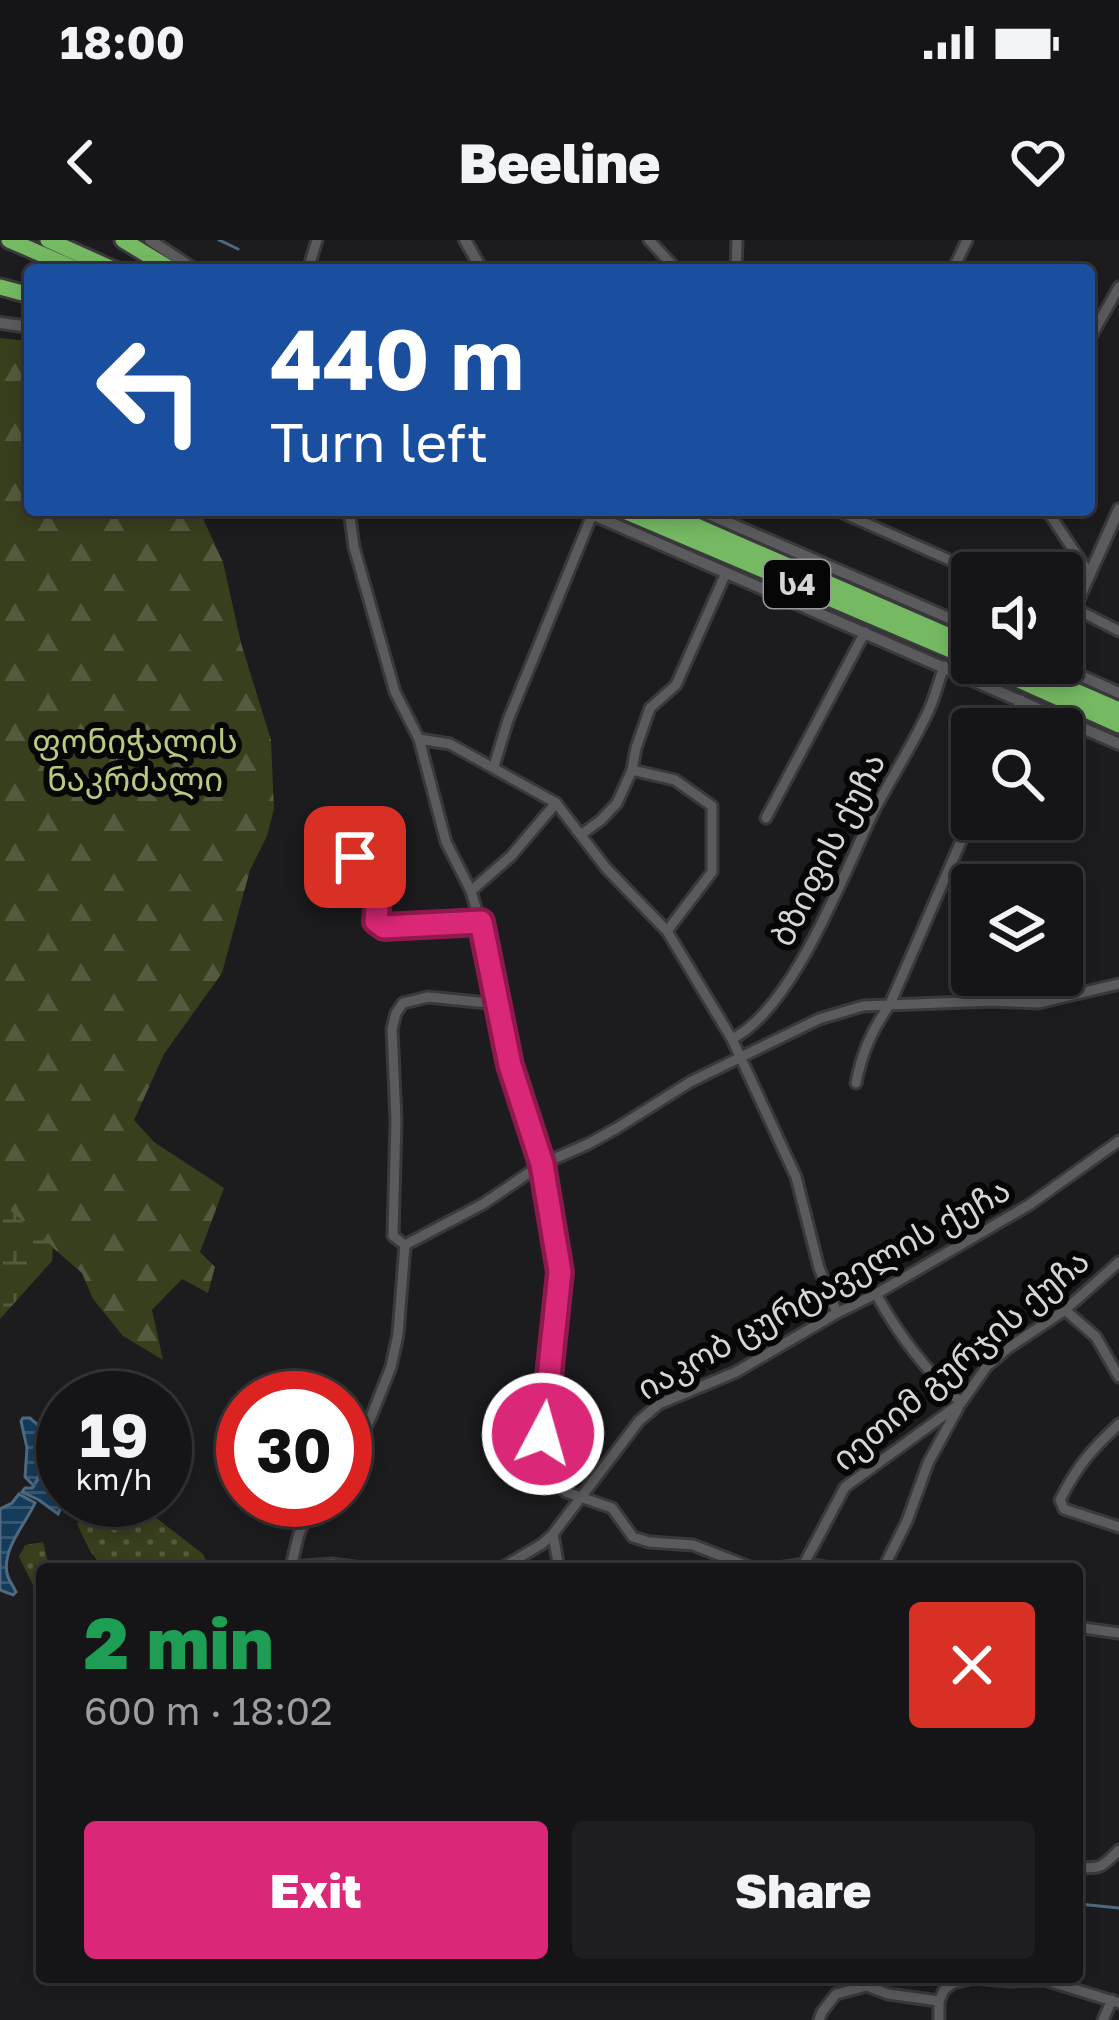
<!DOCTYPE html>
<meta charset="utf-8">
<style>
:root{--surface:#151416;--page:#1e1d1f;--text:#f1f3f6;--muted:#9d9ea1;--line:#343335;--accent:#db2777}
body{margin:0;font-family:"Golos Text","Noto Sans Georgian",sans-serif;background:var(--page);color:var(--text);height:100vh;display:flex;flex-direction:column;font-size:45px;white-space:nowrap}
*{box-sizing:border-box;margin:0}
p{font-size:39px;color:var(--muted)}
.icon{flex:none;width:66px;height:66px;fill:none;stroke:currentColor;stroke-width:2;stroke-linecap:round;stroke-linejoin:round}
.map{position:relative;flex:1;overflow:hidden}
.drawer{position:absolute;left:36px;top:1323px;width:1047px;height:420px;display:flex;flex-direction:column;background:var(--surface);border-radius:12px;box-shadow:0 6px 18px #0003,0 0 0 3px var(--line)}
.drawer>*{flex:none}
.guide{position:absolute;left:24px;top:24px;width:1071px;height:252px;border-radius:12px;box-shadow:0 6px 18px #0003,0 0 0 3px var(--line);background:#1a4fa0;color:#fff;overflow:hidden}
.fabs{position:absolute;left:951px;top:312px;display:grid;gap:24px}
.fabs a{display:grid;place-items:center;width:132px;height:132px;border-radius:12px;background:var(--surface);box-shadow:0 6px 18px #0003,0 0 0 3px var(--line);font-size:60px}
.speed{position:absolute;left:36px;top:1131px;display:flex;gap:24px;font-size:60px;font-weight:700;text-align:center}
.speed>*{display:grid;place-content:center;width:156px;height:156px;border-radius:50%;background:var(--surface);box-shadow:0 6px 18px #0003,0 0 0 3px var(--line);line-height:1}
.speed small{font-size:30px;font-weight:400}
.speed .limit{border:18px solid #d22;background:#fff;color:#111}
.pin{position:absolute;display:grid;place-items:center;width:102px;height:102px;color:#fff;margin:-51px;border-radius:24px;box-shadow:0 6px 18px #0006}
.me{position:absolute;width:132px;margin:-66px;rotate:6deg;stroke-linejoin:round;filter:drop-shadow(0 0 9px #0008)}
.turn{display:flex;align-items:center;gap:42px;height:252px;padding:0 48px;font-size:54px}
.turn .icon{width:156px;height:156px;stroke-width:2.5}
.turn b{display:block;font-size:84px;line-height:102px}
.round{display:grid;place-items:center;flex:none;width:126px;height:126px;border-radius:12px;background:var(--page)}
.head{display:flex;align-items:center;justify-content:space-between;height:204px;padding:0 48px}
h1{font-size:72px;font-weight:800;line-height:90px;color:#1e9e55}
.button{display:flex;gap:24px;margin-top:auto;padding:24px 48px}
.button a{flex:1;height:138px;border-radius:12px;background:var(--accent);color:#fff;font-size:48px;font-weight:800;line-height:138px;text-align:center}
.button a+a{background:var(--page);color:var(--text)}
.status{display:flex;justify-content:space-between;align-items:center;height:84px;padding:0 60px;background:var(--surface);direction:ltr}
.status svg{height:33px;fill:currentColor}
header{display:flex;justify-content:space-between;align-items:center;height:156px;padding:0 48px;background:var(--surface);font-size:54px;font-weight:800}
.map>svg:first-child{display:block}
</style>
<div class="status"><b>18:00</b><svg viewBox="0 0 49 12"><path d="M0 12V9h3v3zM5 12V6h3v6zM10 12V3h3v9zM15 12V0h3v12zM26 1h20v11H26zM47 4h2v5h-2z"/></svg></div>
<header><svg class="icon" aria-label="back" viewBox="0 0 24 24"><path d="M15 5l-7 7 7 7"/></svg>Beeline<svg class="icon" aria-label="heart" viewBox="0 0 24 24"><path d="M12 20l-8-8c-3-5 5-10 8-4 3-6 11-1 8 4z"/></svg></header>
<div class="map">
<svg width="1119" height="1780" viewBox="0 0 1119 1780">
<defs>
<pattern id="green-dots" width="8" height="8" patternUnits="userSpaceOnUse" patternTransform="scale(3)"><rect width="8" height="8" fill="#383f1d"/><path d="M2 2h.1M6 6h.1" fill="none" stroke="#545a3d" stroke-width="1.8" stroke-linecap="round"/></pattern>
<pattern id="forest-firs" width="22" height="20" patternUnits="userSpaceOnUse" patternTransform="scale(3)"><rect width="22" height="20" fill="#383f1d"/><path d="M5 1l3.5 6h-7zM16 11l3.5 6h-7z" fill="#545a3d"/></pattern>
<pattern id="wetland-marsh" width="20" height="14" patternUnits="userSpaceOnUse" patternTransform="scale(3)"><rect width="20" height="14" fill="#383f1d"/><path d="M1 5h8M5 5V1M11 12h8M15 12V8" fill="none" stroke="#545a3d"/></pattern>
<pattern id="water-rules" width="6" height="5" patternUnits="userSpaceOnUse" patternTransform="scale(3)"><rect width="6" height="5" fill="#153b5b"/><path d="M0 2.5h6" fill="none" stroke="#365772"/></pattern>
</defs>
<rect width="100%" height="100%" fill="#1c1b1e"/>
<g fill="url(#green-dots)">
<path d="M109 1260H133L203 1314 210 1329H99L100 1325 89 1309 77 1284 90 1264 100 1271Z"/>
<path d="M43 1302 49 1326 69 1321 77 1329H42V1363L19 1317 25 1305Z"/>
</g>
<path fill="url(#forest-firs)" d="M0 98 30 101V270H199L223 322 241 403 271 500 274 569 267 596 250 630 222 733 164 814 134 880 154 902 224 948 200 1012 215 1027 208 1053 182 1039 152 1070 163 1120 123 1096 93 1059 82 1033 0 962Z"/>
<path fill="url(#wetland-marsh)" d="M0 962 53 1007 52 1021 0 1079Z"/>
<g fill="url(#water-rules)" stroke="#4f6a80" stroke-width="3">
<path d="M23 1178H30L60 1204 48 1215 35 1244 49 1222 63 1207 64 1260 58 1274 39 1260 22 1252 25 1248H32L34 1246 25 1237 27 1208 21 1181Z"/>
<path d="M19 1254 35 1263C26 1283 2 1309 7 1333 8 1340 13 1345 16 1352L13 1355 0 1350V1269L12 1263Z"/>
</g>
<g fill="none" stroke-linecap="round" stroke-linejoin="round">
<g stroke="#4f6a80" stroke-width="3">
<path d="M219 0 238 9"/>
<path d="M1079 1664 1119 1668"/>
</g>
<defs>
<g id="minor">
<path d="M649 0 677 30"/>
<path d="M308 30 317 0"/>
<path d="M736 30 737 0"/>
<path d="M953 30 967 0"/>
<path d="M1089 100 1119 47"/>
<path d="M349 270 354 307 395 452 419 499 446 602 471 651 480 682 510 825 542 924 549 954 560 1032 543 1194 547 1234 566 1252 612 1268 633 1297 649 1302 693 1305 755 1329"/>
<path d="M836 270 979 333"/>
<path d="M1047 270 1090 335"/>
<path d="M1076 369 1119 391"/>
<path d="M1009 489 1021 460"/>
<path d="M419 499 450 504 556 563 606 628 667 691 732 799 796 937 819 1028 837 1073"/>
<path d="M494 526 508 480 592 275"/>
<path d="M632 530 675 540 712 566V632L667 691"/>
<path d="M766 578 865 392"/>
<path d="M582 594 601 580 617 563 632 530 636 508 650 468 676 445 726 333"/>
<path d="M355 617 374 621 380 635 376 681 384 687 480 682"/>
<path d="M471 651 511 616 556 563"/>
<path d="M732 799C795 767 844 631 876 567 892 537 910 509 925 478 934 462 938 443 944 426"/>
<path d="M856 843C862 812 872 790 890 764L972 576"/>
<path d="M405 1005 483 964 542 924 588 904 617 888 690 842 819 779 863 766 992 761 1038 763 1119 744"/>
<path d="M405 1005 393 996 396 880 392 789 396 773 403 763 428 757 498 764"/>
<path d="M876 1054C899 1096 925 1130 961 1163"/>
<path d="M1065 1070 1096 1097 1119 1137"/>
<path d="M1119 1184C1092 1209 1077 1226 1060 1260L1064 1269 1119 1287"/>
<path d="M345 1224 371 1177 391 1127 398 1094 405 1005"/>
<path d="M312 1260 298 1297 291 1327 332 1324 369 1329"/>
<path d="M553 1294 559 1329"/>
<path d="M804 1324 845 1247 961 1163 987 1126 1008 1108 1065 1070 1119 1022"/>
<path d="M500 1329 542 1304 553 1294 639 1181 659 1164 736 1132 837 1073 876 1054 1029 965 1119 901"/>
<path d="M772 1329 804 1324 840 1329"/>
<path d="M883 1329 907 1281 928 1223 958 1168"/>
<path d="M1077 1387 1119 1393"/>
<path d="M1077 1627C1101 1630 1103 1626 1119 1610"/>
<path d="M1077 1651V1673"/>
<path d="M819 1780 822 1772 836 1754 867 1746 888 1754 939 1761"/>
<path d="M939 1780V1761L944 1750 953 1743 973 1738 1009 1741 1045 1740 1119 1763"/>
<path d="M1103 1780 1112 1760"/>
</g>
<g id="tertiary">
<path d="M150 0 195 30"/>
<path d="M465 0 482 30"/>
<path d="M0 83 30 87"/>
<path d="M582 270 1119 504"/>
<path d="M699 270 972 388"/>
<path d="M1062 396 1119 269"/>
<path d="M1052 423 1119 453"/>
</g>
<g id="motorway">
<path d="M9 0 78 30"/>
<path d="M48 0 115 30"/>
<path d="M123 0 172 30"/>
<path d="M0 47 30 55"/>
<path d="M622 270 972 419"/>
<path d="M660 270 972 406"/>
<path d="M981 423 1119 485"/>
<path d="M1011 423 1119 470"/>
</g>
</defs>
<use href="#minor" stroke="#39383a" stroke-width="15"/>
<use href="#tertiary" stroke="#39383a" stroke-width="16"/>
<use href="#motorway" stroke="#39383a" stroke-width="21"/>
<use href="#minor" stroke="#5b5a5d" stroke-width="9"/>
<use href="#tertiary" stroke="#5b5a5d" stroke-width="10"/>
<use href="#motorway" stroke="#75b963" stroke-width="15"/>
</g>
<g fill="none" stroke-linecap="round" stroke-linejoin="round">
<defs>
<path id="route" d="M355 617 374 621 380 635 376 681 384 687 481 682 510 825 542 924 560 1032 543 1194"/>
</defs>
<use href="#route" stroke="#8e194d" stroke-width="30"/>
<use href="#route" stroke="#db2777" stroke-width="21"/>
</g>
<g text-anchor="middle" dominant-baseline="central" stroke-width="12" stroke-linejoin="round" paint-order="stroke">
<rect fill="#070607" stroke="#989899" stroke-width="3" x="764" y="320" width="66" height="48" rx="9"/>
<g font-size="30" font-weight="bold" fill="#d6d6d7">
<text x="797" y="344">ს4</text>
</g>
<g font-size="33" fill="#b8ca7f" stroke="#070607">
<text x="135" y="500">ფონიჭალის<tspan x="135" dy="38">ნაკრძალი</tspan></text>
</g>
<g font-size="33" fill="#d6d6d7" stroke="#070607">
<text transform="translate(827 609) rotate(-63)">ბზიფის ქუჩა</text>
<text transform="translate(823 1048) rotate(-29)">იაკობ ცურტაველის ქუჩა</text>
<text transform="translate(960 1119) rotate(-40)">იეთიმ გურჯის ქუჩა</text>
</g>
</g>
</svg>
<div class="fabs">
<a><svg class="icon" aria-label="sound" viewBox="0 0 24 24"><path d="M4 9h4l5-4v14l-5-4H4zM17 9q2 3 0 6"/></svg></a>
<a><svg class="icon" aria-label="search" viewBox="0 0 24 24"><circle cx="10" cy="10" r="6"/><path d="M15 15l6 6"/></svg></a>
<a><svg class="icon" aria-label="layers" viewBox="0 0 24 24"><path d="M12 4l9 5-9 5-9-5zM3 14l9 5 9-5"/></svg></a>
</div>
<div class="speed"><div>19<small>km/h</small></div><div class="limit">30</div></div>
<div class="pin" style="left:355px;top:617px;background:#d93025"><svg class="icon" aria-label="arrive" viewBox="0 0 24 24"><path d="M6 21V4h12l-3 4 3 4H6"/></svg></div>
<svg class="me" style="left:543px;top:1194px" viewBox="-20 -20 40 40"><circle r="17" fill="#db2777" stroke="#fff" stroke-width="3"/><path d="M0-11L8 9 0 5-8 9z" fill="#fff"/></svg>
<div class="guide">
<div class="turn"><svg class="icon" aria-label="left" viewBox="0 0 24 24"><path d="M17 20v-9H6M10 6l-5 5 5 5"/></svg><div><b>440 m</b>Turn left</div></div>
</div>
<section class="drawer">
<div class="head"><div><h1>2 min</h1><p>600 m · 18:02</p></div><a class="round" style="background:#d93025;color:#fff"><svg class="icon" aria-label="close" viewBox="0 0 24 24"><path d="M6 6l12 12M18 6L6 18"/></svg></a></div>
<div class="button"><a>Exit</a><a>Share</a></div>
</section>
</div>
